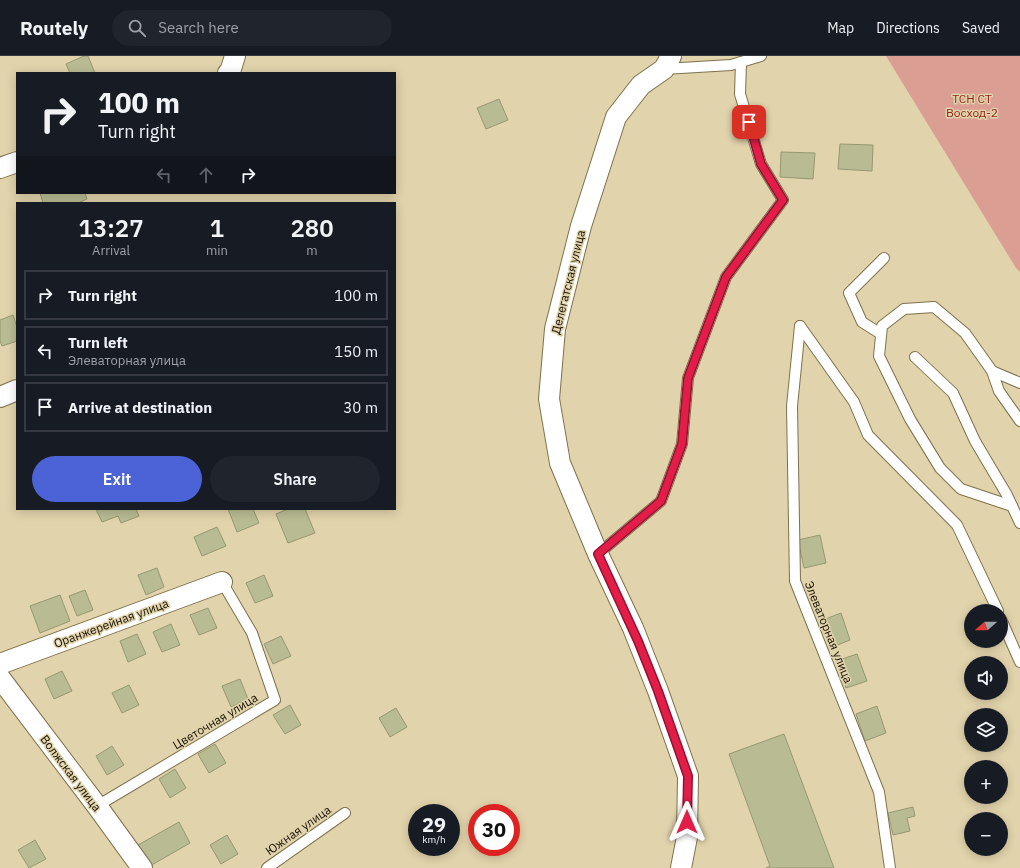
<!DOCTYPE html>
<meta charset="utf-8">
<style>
:root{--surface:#171b24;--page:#20242c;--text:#f1f3f6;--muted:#9ea1a6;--line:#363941;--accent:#4c63d8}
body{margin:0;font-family:"IBM Plex Sans",sans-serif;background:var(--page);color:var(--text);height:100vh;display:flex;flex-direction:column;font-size:15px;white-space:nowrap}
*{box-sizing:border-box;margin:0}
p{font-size:13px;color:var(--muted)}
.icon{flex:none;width:22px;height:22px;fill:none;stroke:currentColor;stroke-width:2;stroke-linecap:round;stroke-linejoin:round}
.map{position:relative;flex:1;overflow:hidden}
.drawer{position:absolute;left:16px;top:146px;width:380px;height:308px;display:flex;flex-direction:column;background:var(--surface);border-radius:0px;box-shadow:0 2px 10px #0003}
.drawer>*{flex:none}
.banner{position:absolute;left:16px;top:16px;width:380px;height:122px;border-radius:0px;box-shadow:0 2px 10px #0003;background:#171b24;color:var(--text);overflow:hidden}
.needle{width:26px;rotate:250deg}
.controls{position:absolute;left:964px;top:548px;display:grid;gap:8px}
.controls a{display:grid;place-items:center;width:44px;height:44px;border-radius:50%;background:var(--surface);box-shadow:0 2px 10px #0003;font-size:20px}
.speed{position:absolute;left:408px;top:748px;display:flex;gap:8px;font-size:20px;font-weight:700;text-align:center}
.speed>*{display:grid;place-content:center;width:52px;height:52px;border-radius:50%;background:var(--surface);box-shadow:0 2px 10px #0003;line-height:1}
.speed small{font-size:10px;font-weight:400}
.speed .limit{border:6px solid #d22;background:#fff;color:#111}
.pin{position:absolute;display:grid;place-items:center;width:34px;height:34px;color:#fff;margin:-17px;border-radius:8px;box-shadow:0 2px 6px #0006}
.me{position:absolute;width:44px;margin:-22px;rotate:0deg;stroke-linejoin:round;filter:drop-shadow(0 0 3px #0008)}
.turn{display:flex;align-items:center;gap:14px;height:84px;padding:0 16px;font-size:18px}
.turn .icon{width:52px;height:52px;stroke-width:2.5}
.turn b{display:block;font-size:28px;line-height:34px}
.lanes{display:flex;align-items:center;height:38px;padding:0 16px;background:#0003;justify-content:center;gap:20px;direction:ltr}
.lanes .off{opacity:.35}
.eta{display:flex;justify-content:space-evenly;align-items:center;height:68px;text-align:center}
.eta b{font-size:24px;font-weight:600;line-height:28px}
.primary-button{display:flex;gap:8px;margin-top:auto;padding:8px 16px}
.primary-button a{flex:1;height:46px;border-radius:24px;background:var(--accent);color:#fff;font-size:16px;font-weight:600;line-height:46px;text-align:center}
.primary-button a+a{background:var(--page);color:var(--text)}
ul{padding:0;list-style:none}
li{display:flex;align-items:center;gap:12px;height:50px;margin:0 8px 6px;padding:0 8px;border:2px solid var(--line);border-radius:0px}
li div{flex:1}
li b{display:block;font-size:15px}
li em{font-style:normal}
header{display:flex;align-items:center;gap:24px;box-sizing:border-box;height:56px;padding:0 20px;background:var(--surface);border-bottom:1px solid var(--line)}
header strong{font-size:19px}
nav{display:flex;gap:22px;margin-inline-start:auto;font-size:14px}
.search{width:280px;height:36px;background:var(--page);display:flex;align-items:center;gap:10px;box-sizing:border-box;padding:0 14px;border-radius:22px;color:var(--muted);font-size:15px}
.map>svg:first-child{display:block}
</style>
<header>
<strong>Routely</strong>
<div class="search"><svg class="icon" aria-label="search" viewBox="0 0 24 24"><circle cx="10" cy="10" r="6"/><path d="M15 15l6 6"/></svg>Search here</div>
<nav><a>Map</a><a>Directions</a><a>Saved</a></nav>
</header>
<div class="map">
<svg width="1020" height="812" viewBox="0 0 1020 812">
<rect width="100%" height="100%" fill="#e1d3ab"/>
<path fill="#da9e92" d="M886 0H1020V216L1016 212Z"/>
<g fill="#b9bc93" stroke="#969871">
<path d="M84 0H88L95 17H70L66 8Z"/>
<path d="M499 43 508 64 486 73 477 52Z"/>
<path d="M840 88 873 89 872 115 838 113Z"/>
<path d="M781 96 815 97 813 123 780 121Z"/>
<path d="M40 137H85L87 143 78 147H43Z"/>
<path d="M13 259 17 271V285L2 290 0 285V264Z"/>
<path d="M96 453H136L139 460 121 467 118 460 102 466Z"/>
<path d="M228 453H253L259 467 237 476Z"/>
<path d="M288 453H305L315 477 288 487 276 458Z"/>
<path d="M217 471 226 490 202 500 194 481Z"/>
<path d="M820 479 826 507 804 512 798 484Z"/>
<path d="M157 512 164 531 146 539 138 519Z"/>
<path d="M264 519 273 540 255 547 246 527Z"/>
<path d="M85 534 93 554 77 560 69 540Z"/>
<path d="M60 539 70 565 40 577 30 550Z"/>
<path d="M208 552 217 572 199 579 190 559Z"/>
<path d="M841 557 850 584 830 592 820 565Z"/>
<path d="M171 568 180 589 162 596 153 576Z"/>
<path d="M137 578 146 598 128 606 120 585Z"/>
<path d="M281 580 291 600 273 608 264 588Z"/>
<path d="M857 598 867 625 846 632 836 605Z"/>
<path d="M62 615 72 635 54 643 45 623Z"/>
<path d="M240 623 248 643 231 651 222 630Z"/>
<path d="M129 629 139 649 122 657 112 637Z"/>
<path d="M290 649 301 669 285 678 273 659Z"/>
<path d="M877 650 886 677 865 685 856 658Z"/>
<path d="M396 652 407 671 390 681 379 662Z"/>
<path d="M784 678 834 812H766L770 810 729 698Z"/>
<path d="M215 688 226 707 209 717 198 698Z"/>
<path d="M112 690 124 709 107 719 96 700Z"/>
<path d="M175 713 186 732 170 742 159 723Z"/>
<path d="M913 751 915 760 907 762 910 775 893 779 888 757Z"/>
<path d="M179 766 190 787 150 810 138 789Z"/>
<path d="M227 779 238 798 221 808 210 789Z"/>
<path d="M35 784 46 803 29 812 18 794Z"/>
</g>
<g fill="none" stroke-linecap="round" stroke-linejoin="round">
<defs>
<g id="lane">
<path d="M664 13 731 9 761 0"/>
<path d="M800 270 792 350 795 525 879 736 890 812"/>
<path d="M800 270 854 346 868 379 957 469 998 555"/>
<path d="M881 278 862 266 849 237 884 202"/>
<path d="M915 301 953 337 975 385 1007 439 1020 467"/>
<path d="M992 315 1020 327"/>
<path d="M1012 450 961 433 940 412 910 363 879 300 882 270 904 253 934 251 965 277 992 315 999 335 1020 365"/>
<path d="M598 498 661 445 682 388 688 322 726 221 783 144 761 108 740 38 741 6"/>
<path d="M1001 563 1020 606"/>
<path d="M97 750 275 644 252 577 222 526"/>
<path d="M267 812 345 757"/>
</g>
<g id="street">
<path d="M671 0 664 13 641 29 616 61 581 170 555 273 549 343 560 407 598 498 633 572 658 635 688 720 687 781 681 812"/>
<path d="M228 17 230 16 235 0"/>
<path d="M0 112 17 106"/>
<path d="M0 341 17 334"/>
<path d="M0 608 222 526"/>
<path d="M0 622 97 750 142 812"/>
</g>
</defs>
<use href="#lane" stroke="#7e714c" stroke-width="12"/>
<use href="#street" stroke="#7e714c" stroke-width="22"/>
<use href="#lane" stroke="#fff" stroke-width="10"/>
<use href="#street" stroke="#fff" stroke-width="20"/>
</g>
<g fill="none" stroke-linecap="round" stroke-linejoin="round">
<defs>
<path id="route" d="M687 766 688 720 658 635 638 585 598 498 661 445 682 388 688 322 726 221 783 144 761 108 749 66"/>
</defs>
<use href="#route" stroke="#92132f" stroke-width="10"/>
<use href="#route" stroke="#e11d48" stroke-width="7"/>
</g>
<g text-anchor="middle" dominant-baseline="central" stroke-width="3" stroke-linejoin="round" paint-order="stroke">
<g font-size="12" fill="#922416" stroke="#e1d3ab">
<text x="972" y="42">ТСН СТ<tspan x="972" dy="14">Восход-2</tspan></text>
</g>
<g font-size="12" fill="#161003" stroke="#e1d3ab">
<text transform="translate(568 226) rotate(-76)">Делегатская улица</text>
<text transform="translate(111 567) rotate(-20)">Оранжерейная улица</text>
<text transform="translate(829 576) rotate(68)">Элеваторная улица</text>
<text transform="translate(215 665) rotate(-31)">Цветочная улица</text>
<text transform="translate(71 717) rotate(53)">Волжская улица</text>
<text transform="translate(298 774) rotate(-35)">Южная улица</text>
</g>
</g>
</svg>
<div class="controls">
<a><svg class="needle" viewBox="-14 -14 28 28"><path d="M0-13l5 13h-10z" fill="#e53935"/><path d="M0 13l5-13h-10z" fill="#9ea1a6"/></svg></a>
<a><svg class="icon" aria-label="sound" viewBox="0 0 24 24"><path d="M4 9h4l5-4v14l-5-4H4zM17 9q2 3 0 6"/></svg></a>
<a><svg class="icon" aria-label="layers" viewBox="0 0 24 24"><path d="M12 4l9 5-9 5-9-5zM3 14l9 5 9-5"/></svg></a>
<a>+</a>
<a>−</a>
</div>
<div class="speed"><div>29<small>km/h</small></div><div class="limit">30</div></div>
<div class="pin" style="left:749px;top:66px;background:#d93025"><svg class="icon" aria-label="arrive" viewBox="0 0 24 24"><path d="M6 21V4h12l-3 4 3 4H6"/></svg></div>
<svg class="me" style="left:687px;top:766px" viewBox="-20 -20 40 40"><path d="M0-17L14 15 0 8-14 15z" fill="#e11d48" stroke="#fff" stroke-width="4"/></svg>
<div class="banner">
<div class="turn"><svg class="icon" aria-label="right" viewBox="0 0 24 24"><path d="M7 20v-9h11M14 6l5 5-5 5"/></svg><div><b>100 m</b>Turn right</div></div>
<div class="lanes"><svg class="icon off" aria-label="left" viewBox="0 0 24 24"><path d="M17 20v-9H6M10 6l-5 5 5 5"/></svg><svg class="icon off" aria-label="ahead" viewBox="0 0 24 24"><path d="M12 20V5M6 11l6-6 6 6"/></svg><svg class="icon" aria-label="right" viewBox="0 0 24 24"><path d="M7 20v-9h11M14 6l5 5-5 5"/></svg></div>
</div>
<section class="drawer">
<div class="eta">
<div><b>13:27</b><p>Arrival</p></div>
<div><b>1</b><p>min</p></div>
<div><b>280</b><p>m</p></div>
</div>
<ul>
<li><svg class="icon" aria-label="right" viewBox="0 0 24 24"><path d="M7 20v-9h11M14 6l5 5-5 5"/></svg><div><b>Turn right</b></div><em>100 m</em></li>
<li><svg class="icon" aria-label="left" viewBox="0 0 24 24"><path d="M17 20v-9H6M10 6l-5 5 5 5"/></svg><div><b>Turn left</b><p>Элеваторная улица</p></div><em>150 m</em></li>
<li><svg class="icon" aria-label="arrive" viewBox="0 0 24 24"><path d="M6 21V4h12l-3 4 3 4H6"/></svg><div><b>Arrive at destination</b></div><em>30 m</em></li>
</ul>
<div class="primary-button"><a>Exit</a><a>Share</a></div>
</section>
</div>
